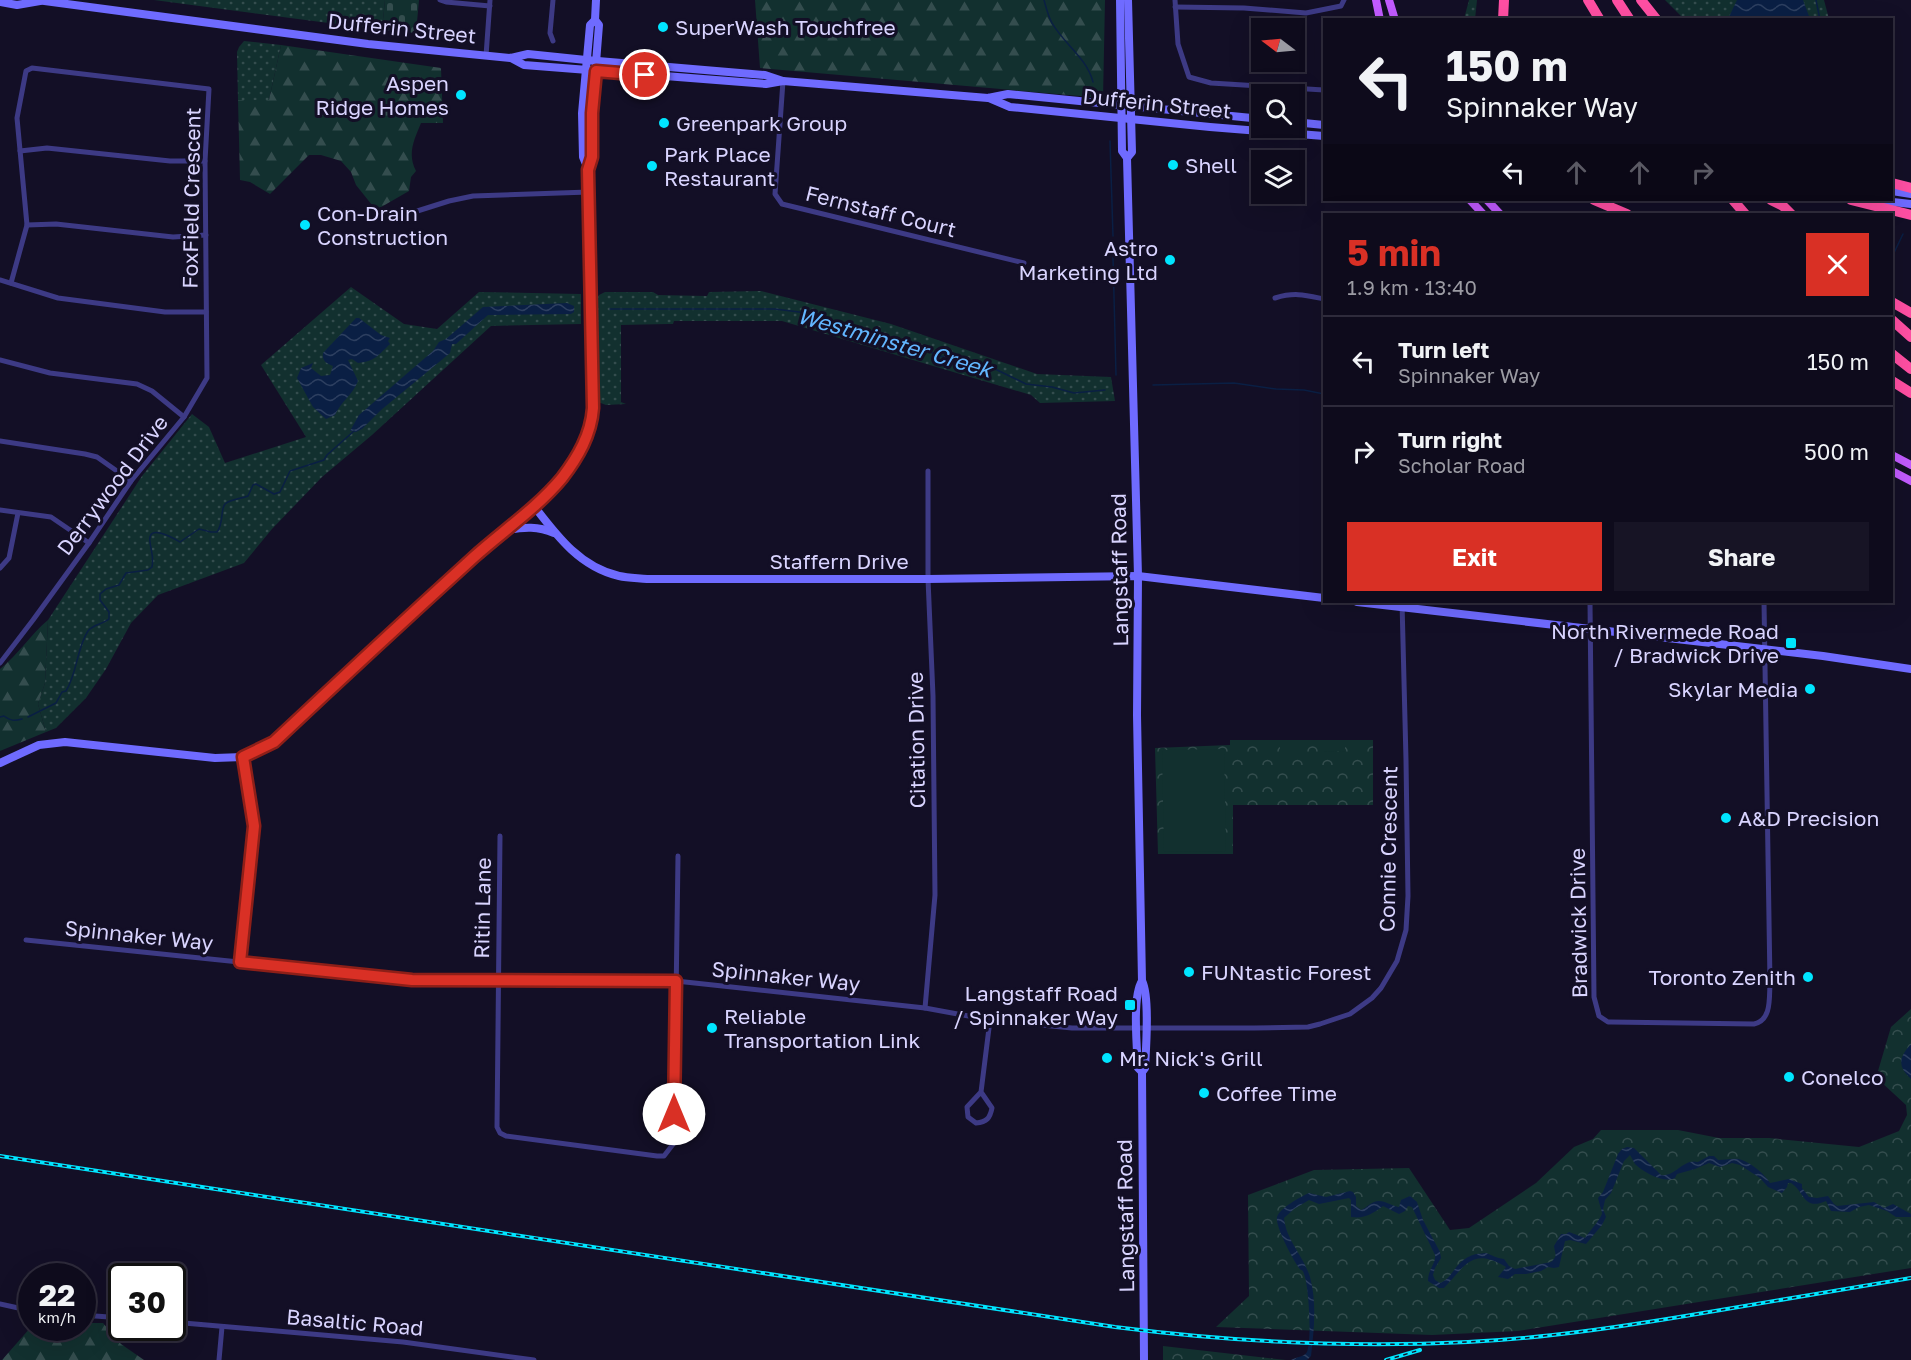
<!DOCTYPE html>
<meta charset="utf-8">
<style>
:root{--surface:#0e0b1c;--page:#171425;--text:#f1f3f6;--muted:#9b9ba3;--line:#2e2b3b;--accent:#d93025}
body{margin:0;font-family:"Golos Text",sans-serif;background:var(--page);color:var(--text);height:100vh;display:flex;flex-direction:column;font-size:22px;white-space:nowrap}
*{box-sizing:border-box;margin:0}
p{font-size:20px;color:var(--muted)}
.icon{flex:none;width:33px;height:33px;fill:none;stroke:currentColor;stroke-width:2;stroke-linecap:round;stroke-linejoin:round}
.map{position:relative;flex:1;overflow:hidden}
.details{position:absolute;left:1323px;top:213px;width:570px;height:390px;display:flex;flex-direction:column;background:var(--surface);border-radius:0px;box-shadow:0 6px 24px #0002,0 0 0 2px var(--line)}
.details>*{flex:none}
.banner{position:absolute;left:1323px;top:18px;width:570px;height:183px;border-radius:0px;box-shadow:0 6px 24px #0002,0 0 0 2px var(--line);background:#0e0b1c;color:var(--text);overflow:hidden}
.needle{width:39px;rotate:286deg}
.tools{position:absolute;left:1251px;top:18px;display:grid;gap:12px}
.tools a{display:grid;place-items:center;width:54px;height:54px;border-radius:0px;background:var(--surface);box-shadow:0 6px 24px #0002,0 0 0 2px var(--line);font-size:30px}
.speed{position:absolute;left:18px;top:1263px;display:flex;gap:12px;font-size:30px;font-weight:700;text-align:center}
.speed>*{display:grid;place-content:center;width:78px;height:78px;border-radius:50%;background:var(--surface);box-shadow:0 6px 24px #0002,0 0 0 2px var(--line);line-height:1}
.speed small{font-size:15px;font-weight:400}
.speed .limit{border:3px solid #111;border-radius:9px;background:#fff;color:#111}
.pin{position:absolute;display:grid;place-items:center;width:51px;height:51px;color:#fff;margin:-26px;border:3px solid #fff;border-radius:50%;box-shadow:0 2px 6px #0007}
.me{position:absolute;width:66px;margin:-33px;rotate:0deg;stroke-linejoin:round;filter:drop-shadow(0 0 4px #0008)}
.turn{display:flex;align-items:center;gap:21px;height:126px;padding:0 24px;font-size:27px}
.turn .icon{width:78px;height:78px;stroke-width:2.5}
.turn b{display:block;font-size:42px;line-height:51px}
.lanes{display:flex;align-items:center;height:57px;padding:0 24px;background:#0003;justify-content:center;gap:30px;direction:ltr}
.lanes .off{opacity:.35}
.round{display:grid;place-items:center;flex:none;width:63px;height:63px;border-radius:0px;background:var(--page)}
.headline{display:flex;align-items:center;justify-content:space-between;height:102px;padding:0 24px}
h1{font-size:36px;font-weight:700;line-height:45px;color:var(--accent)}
.primary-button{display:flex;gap:12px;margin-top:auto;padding:12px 24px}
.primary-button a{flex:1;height:69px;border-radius:0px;background:var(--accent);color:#fff;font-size:24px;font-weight:700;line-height:69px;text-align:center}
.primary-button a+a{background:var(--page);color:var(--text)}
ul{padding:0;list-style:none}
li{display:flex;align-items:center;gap:18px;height:90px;padding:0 24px;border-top:2px solid var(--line)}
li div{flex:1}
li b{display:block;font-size:22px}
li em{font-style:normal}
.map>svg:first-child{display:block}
</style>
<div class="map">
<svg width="1911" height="1360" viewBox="0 0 1911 1360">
<defs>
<pattern id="grass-dots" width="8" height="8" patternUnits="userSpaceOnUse" patternTransform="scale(1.5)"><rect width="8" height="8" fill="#12302f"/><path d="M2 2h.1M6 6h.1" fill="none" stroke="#344d4e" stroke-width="1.8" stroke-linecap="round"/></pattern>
<pattern id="forest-firs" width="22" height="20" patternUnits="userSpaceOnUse" patternTransform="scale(1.5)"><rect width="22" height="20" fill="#12302f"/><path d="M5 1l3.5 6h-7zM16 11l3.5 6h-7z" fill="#344d4e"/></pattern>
<pattern id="cemetery-stones" width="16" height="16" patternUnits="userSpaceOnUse" patternTransform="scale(1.5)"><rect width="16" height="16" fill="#12302f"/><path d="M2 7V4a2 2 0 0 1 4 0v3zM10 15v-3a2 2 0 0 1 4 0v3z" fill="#344d4e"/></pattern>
<pattern id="park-crowns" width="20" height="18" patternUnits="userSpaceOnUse" patternTransform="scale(1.5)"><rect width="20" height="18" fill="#12302f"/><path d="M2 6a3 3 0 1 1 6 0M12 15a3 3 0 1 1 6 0" fill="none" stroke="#344d4e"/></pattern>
<pattern id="water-waves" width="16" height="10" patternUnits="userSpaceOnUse" patternTransform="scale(1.5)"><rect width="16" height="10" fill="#0a1f44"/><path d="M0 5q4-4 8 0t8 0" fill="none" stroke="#2d3f60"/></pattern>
</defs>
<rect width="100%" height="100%" fill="#130f26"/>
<g fill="url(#grass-dots)">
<path d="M154 0H385L382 30Z"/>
<path d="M1469 0H1477L1475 19H1464Z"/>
<path d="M1665 0H1824L1829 19H1684Z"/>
<path d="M244 41 281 45 269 100H238L237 52 239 47Z"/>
<path d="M351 287 404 324 437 329 479 292 581 294V324L491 326 372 435 322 477 272 529 244 563 158 595 131 623 106 669 86 698 56 728 46 732 38 704 45 683 48 620 142 476 192 414 209 427 225 463 306 437 261 365Z"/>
<path d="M761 291 891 324 1037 374 1111 377 1115 401 1040 403 1031 395 782 321H674L673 324H668L621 325V402L626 404 606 405 598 402 597 298 599 295 605 292H653L658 295 707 296 709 292Z"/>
</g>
<g fill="url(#forest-firs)">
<path d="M755 0H1105L1103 98 760 68Z"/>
<path d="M281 45 441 68 443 123H421C414 140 407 154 416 171L411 177 409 191 376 210 356 185 351 172 341 161 321 155H309L270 194 250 182 240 180 238 100H269Z"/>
<path d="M48 620 45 683 38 704 46 732 0 751V669C18 655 30 635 48 620Z"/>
<path d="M83 1323H103L121 1344 144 1360H2L31 1327 82 1328Z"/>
</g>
<path fill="url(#cemetery-stones)" d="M385 0H419L416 33 382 30Z"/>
<g fill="url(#park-crowns)">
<path d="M1230 740H1373V805H1233V854H1158L1155 748 1230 745Z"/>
<path d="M1911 1009V1268L1518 1331 1432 1335 1216 1327 1249 1296 1248 1195 1314 1170 1409 1168 1450 1230 1469 1228 1536 1183 1574 1147 1593 1139 1601 1130H1678L1719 1138H1769L1859 1147 1899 1131 1907 1115 1906 1105 1880 1081 1878 1071 1891 1027Z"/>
<path d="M1163 1346 1286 1360H1163Z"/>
</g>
<g fill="#12302f">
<path d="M1324 742H1345V751L1324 752Z"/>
<rect x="1280" y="743" width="20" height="9"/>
<path d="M1224 749 1226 851 1164 852 1162 750Z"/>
</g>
<g fill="url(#water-waves)">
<path d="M1737 0H1803L1810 19H1728Z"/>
<path d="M567 303 574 306V312L571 314 488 315 456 344H452L450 353 381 410 362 429 356 432 350 431 359 415 433 351 439 342 446 339 483 307Z"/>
<path d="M356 318H359L381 335 390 338 388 341 390 344C378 355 376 361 358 363L352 359 348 360 358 381C352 396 341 401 335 415L326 419 313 407 297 378 301 368 313 363 311 368 321 376 330 375 333 366C326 363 322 361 323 353Z"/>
<path d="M1911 1044V1079C1897 1066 1899 1057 1911 1044Z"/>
<path d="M1627 1147 1634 1148 1661 1175C1676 1177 1683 1158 1698 1162L1709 1156H1714L1718 1160C1725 1160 1732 1158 1739 1159 1750 1162 1765 1174 1770 1183L1789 1179 1802 1184V1188L1809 1197 1817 1198 1828 1196 1834 1204 1837 1206 1874 1202 1884 1208 1893 1204 1911 1214V1217H1896L1887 1211 1869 1205 1859 1207 1850 1212 1831 1211 1826 1201C1803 1211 1805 1192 1791 1183H1788L1787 1187 1782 1193 1768 1187 1760 1178 1740 1165 1732 1163 1720 1167 1709 1163 1695 1169 1677 1174 1675 1178C1664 1184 1643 1172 1635 1164 1633 1161 1632 1158 1630 1155L1624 1161 1611 1193 1605 1200 1603 1209 1606 1217 1602 1225 1586 1244 1570 1240 1565 1241 1559 1267 1554 1268 1548 1267 1541 1271 1526 1274H1515L1508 1279 1498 1277 1506 1267C1472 1247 1466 1265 1444 1288H1439L1428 1281C1428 1269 1436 1264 1435 1255L1412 1207 1408 1206 1405 1211 1399 1214 1383 1206C1372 1214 1365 1219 1351 1217V1200L1349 1198 1319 1204 1309 1200 1294 1209 1284 1218C1286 1240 1304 1257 1310 1277 1317 1303 1314 1330 1311 1356L1307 1360H1291C1296 1357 1304 1357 1307 1352 1312 1341 1309 1286 1304 1274 1302 1268 1303 1273 1299 1268 1293 1260 1275 1226 1277 1217 1280 1208 1300 1197 1309 1193L1326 1197 1350 1191 1353 1192 1356 1197V1206L1361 1210C1366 1208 1369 1204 1374 1202 1382 1198 1391 1206 1399 1207L1401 1200 1410 1196 1417 1202 1423 1220 1440 1252 1441 1258 1435 1268 1433 1275 1435 1280 1440 1283C1454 1278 1454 1260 1476 1254 1478 1254 1485 1253 1486 1253 1492 1255 1496 1258 1504 1259L1509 1266 1515 1269 1551 1262C1558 1256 1555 1254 1554 1246L1561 1234H1566L1569 1232 1585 1238C1588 1233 1602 1218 1602 1213 1601 1208 1599 1203 1598 1198L1603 1192 1618 1154 1622 1149Z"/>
</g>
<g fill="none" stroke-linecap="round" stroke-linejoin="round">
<g stroke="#0a1f44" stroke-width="1.5">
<path d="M1044 0C1046 7 1048 16 1052 23 1064 44 1087 58 1093 82"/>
<path d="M1816 0 1820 20"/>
<path d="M1110 141 1113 236"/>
<path d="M1113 257 1116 375"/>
<path d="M1892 257 1903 234"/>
<path d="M610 309H775L799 312 823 318 864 336 895 339 949 359 993 368 1026 384 1052 387 1074 393 1105 390"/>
<path d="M1153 385 1234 383 1276 389 1304 390 1324 394"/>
<path d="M0 717 4 716C11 721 14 721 22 719"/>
<path d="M28 717 56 703 62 692 66 691C77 674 77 647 88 631 92 625 103 624 109 619V612L100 600V594L106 589 119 585 126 573 148 570 152 567C154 557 151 551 150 542 147 523 173 538 180 542L199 529 211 532H217C224 523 220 510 225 504 231 499 241 499 248 496L253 485 256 484 274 494 280 492 290 471 324 460 327 455 354 431"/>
</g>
<g stroke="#3d3a85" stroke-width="5">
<path d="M440 0 446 2 490 6"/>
<path d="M553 0 550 33 553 41"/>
<path d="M1175 0 1178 44 1189 77 1211 83 1324 90"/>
<path d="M1175 7 1244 8 1306 13 1341 6 1344 0"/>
<path d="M486 56 490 0"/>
<path d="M783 81 775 194 782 204 1024 263"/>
<path d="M20 151 47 148 170 161H205"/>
<path d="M411 213 449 201 473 196 589 192"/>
<path d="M27 225 56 224 173 237 206 235"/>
<path d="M0 280 58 298 165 312H206"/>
<path d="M1275 298C1295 292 1305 295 1324 299"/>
<path d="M0 360 50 373 137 384 152 391 184 417"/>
<path d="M0 441 85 454 97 457 131 481"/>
<path d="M0 510 51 517 89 543"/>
<path d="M0 568 9 558 18 513"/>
<path d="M1590 602 1594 997 1599 1016 1608 1022H1611L1754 1024C1772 1020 1769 998 1770 983L1764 602"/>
<path d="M0 663 33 620 89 543 131 481 184 417 207 378 205 161 209 89 32 68 26 71 17 118 27 225 11 283"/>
<path d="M500 836 497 1127 500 1133 506 1136 657 1156H664L674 1143 678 856"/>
<path d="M26 940 412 980 676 981 925 1008 990 1020 1072 1028H1254L1308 1027 1320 1024 1350 1014 1372 998 1381 988 1397 961 1406 930 1408 896 1406 760 1402 602"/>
<path d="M240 962 254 826 243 757"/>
<path d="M925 1008 935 895 933 696 928 579V471"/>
<path d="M981 1092 992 1108C990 1118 987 1122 976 1123L968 1117 967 1107 981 1092 990 1020"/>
<path d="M0 1304 32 1311"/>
<path d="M82 1315 122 1318"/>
<path d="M172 1322 403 1342 534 1360"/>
<path d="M219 1360 222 1327"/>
</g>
<g stroke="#6f6bff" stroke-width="8">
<path d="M37 0 368 44 511 58 528 54 586 60 765 75 783 81"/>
<path d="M1120 0 1122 151 1127 158"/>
<path d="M1128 0 1132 152 1127 158 1138 576 1137 715 1142 981C1150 996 1146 1049 1145 1068L1142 1072 1144 1360"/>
<path d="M0 2 17 5 40 1"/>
<path d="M511 58 524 65 766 84 783 81 988 98 1008 94 1262 119"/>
<path d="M989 98 1010 107 1210 127 1324 136"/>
<path d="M1294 122 1324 125"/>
<path d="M588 169 592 157V113L599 25 595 20 596 0"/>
<path d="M1892 191 1911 194"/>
<path d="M1875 200 1911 204"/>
<path d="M534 506C557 536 580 567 619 576 628 578 638 578 647 579H928L1138 576 1324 598"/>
<path d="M508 530C524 527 538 526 554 533"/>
<path d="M1357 602 1823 656 1911 669"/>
<path d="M0 763 39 745 65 742 215 758 243 757 274 742C341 681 407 618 475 557 503 531 538 508 562 477 576 460 589 440 592 417L589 192 588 169 583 157 582 113 590 25 595 20"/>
<path d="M1142 981C1132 996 1137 1048 1138 1068L1142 1072"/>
</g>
<g stroke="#c25bff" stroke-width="8">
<path d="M1376 0 1380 20"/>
<path d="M1389 0 1395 20"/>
<path d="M1470 200 1483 214"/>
<path d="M1487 200 1500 214"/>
<path d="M1892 455 1911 465"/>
<path d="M1892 471 1911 481"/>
</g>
<g stroke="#ff4fa3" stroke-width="10">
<path d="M1588 0 1600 20"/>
<path d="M1617 0 1630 20"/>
<path d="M1641 0 1657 20"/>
<path d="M1503 20 1504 0"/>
<path d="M1892 183 1911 188"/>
<path d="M1594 200 1627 214"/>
<path d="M1733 200 1745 214"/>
<path d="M1771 200 1783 206 1791 214"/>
<path d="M1851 200 1911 215"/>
<path d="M1892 302 1911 313"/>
<path d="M1892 320 1911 337"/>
<path d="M1892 354 1911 369"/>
<path d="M1892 381 1911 393"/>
</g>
<defs>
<g id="rail">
<path d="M0 1156 1115 1327C1233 1342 1349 1348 1468 1342 1550 1338 1633 1325 1715 1311 1780 1300 1846 1289 1911 1278"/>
<path d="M1386 1360 1420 1350"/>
</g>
</defs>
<use href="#rail" stroke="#00e5ff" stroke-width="4"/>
<use href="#rail" stroke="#130f26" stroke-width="1.5" stroke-dasharray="4.5" stroke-linecap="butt"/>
</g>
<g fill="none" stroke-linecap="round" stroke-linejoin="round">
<defs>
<path id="route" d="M645 75 596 71 592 113V157L588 170 593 408C591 435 578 457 562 478 537 508 503 531 474 557 407 618 340 680 274 742L243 757 254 826 240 962 412 980 676 981 674 1114"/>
</defs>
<use href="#route" stroke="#8d1f18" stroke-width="15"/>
<use href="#route" stroke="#d93025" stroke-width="10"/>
</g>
<g fill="#00e5ff" stroke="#130f26" stroke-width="2">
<circle cx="663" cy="27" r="6"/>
<circle cx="461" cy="95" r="6"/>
<circle cx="664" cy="123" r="6"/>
<circle cx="1173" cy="165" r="6"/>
<circle cx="652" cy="166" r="6"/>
<circle cx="305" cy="225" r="6"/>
<circle cx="1170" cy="260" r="6"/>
<rect x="1785" y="637" width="12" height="12" rx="3"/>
<circle cx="1810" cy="689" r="6"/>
<circle cx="1726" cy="818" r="6"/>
<circle cx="1189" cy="972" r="6"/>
<circle cx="1808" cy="977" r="6"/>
<rect x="1124" y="999" width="12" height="12" rx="3"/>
<circle cx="712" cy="1028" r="6"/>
<circle cx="1107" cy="1058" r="6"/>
<circle cx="1789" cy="1077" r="6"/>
<circle cx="1204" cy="1093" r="6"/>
</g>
<g text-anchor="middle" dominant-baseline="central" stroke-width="6" stroke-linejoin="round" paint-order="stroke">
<g font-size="21" fill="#d9d4ff" stroke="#130f26" text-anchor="start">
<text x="675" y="27">SuperWash Touchfree</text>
<text x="449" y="83" text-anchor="end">Aspen<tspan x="449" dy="24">Ridge Homes</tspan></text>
<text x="676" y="123">Greenpark Group</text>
<text x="664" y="154">Park Place<tspan x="664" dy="24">Restaurant</tspan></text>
<text x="1185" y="165">Shell</text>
<text x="317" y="213">Con-Drain<tspan x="317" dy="24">Construction</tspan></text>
<text x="1158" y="248" text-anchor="end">Astro<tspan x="1158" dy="24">Marketing Ltd</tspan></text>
<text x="1779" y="631" text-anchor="end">North Rivermede Road<tspan x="1779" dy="24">/ Bradwick Drive</tspan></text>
<text x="1798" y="689" text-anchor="end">Skylar Media</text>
<text x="1738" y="818">A&amp;D Precision</text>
<text x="1201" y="972">FUNtastic Forest</text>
<text x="1796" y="977" text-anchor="end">Toronto Zenith</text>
<text x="1118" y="993" text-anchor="end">Langstaff Road<tspan x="1118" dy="24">/ Spinnaker Way</tspan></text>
<text x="724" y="1016">Reliable<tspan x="724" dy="24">Transportation Link</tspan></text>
<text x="1119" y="1058">Mr. Nick's Grill</text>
<text x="1801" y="1077">Conelco</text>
<text x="1216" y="1093">Coffee Time</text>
</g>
<g font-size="21" fill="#d9d4ff" stroke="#130f26">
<text transform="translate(402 28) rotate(6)">Dufferin Street</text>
<text transform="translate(1157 103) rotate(6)">Dufferin Street</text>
<text transform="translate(191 198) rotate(-89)">FoxField Crescent</text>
<text transform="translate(881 211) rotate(14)">Fernstaff Court</text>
<text transform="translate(112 485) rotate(-53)">Derrywood Drive</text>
<text x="839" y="561">Staffern Drive</text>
<text transform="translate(1119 570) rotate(-91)">Langstaff Road</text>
<text transform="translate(916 740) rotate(-91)">Citation Drive</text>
<text transform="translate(1388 849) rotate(-89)">Connie Crescent</text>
<text transform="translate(482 908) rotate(-89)">Ritin Lane</text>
<text transform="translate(1578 923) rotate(-91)">Bradwick Drive</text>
<text transform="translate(139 935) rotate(6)">Spinnaker Way</text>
<text transform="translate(786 976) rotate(6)">Spinnaker Way</text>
<text transform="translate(1125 1216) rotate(-91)">Langstaff Road</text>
<text transform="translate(355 1322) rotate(5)">Basaltic Road</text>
</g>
<g font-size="22" font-style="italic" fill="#62b6ff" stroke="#130f26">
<text transform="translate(895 342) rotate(16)">Westminster Creek</text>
</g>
</g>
</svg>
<div class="tools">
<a><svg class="needle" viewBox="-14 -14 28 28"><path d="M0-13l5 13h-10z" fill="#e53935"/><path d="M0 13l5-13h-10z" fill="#9b9ba3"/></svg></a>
<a><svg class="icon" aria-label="search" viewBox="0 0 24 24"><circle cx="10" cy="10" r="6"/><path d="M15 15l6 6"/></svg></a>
<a><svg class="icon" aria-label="layers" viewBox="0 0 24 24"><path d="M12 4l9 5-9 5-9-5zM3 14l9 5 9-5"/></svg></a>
</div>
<div class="speed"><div>22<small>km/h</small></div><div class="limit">30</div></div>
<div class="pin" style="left:645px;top:75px;background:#d93025"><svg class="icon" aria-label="arrive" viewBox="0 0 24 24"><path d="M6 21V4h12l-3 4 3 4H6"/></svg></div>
<svg class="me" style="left:674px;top:1114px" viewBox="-20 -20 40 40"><circle r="19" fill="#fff"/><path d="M0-13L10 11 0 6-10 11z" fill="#d93025"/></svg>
<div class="banner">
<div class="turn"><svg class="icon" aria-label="left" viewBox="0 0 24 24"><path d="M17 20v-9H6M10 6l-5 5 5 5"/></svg><div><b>150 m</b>Spinnaker Way</div></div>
<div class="lanes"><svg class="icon" aria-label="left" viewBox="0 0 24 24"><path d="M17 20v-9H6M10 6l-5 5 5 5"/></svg><svg class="icon off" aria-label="ahead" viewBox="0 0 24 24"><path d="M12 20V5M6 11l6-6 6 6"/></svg><svg class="icon off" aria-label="ahead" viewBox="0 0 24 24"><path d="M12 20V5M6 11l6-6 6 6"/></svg><svg class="icon off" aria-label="right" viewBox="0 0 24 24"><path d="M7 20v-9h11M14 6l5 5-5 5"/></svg></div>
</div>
<section class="details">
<div class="headline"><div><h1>5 min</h1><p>1.9 km · 13:40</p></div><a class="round" style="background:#d93025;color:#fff"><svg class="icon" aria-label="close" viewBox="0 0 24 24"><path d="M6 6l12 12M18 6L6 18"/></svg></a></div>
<ul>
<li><svg class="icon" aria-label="left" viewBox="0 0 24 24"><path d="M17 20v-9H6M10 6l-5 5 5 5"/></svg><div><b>Turn left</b><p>Spinnaker Way</p></div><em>150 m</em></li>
<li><svg class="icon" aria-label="right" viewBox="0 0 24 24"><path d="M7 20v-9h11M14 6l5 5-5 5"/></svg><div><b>Turn right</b><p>Scholar Road</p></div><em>500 m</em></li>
</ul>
<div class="primary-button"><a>Exit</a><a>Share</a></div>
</section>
</div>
